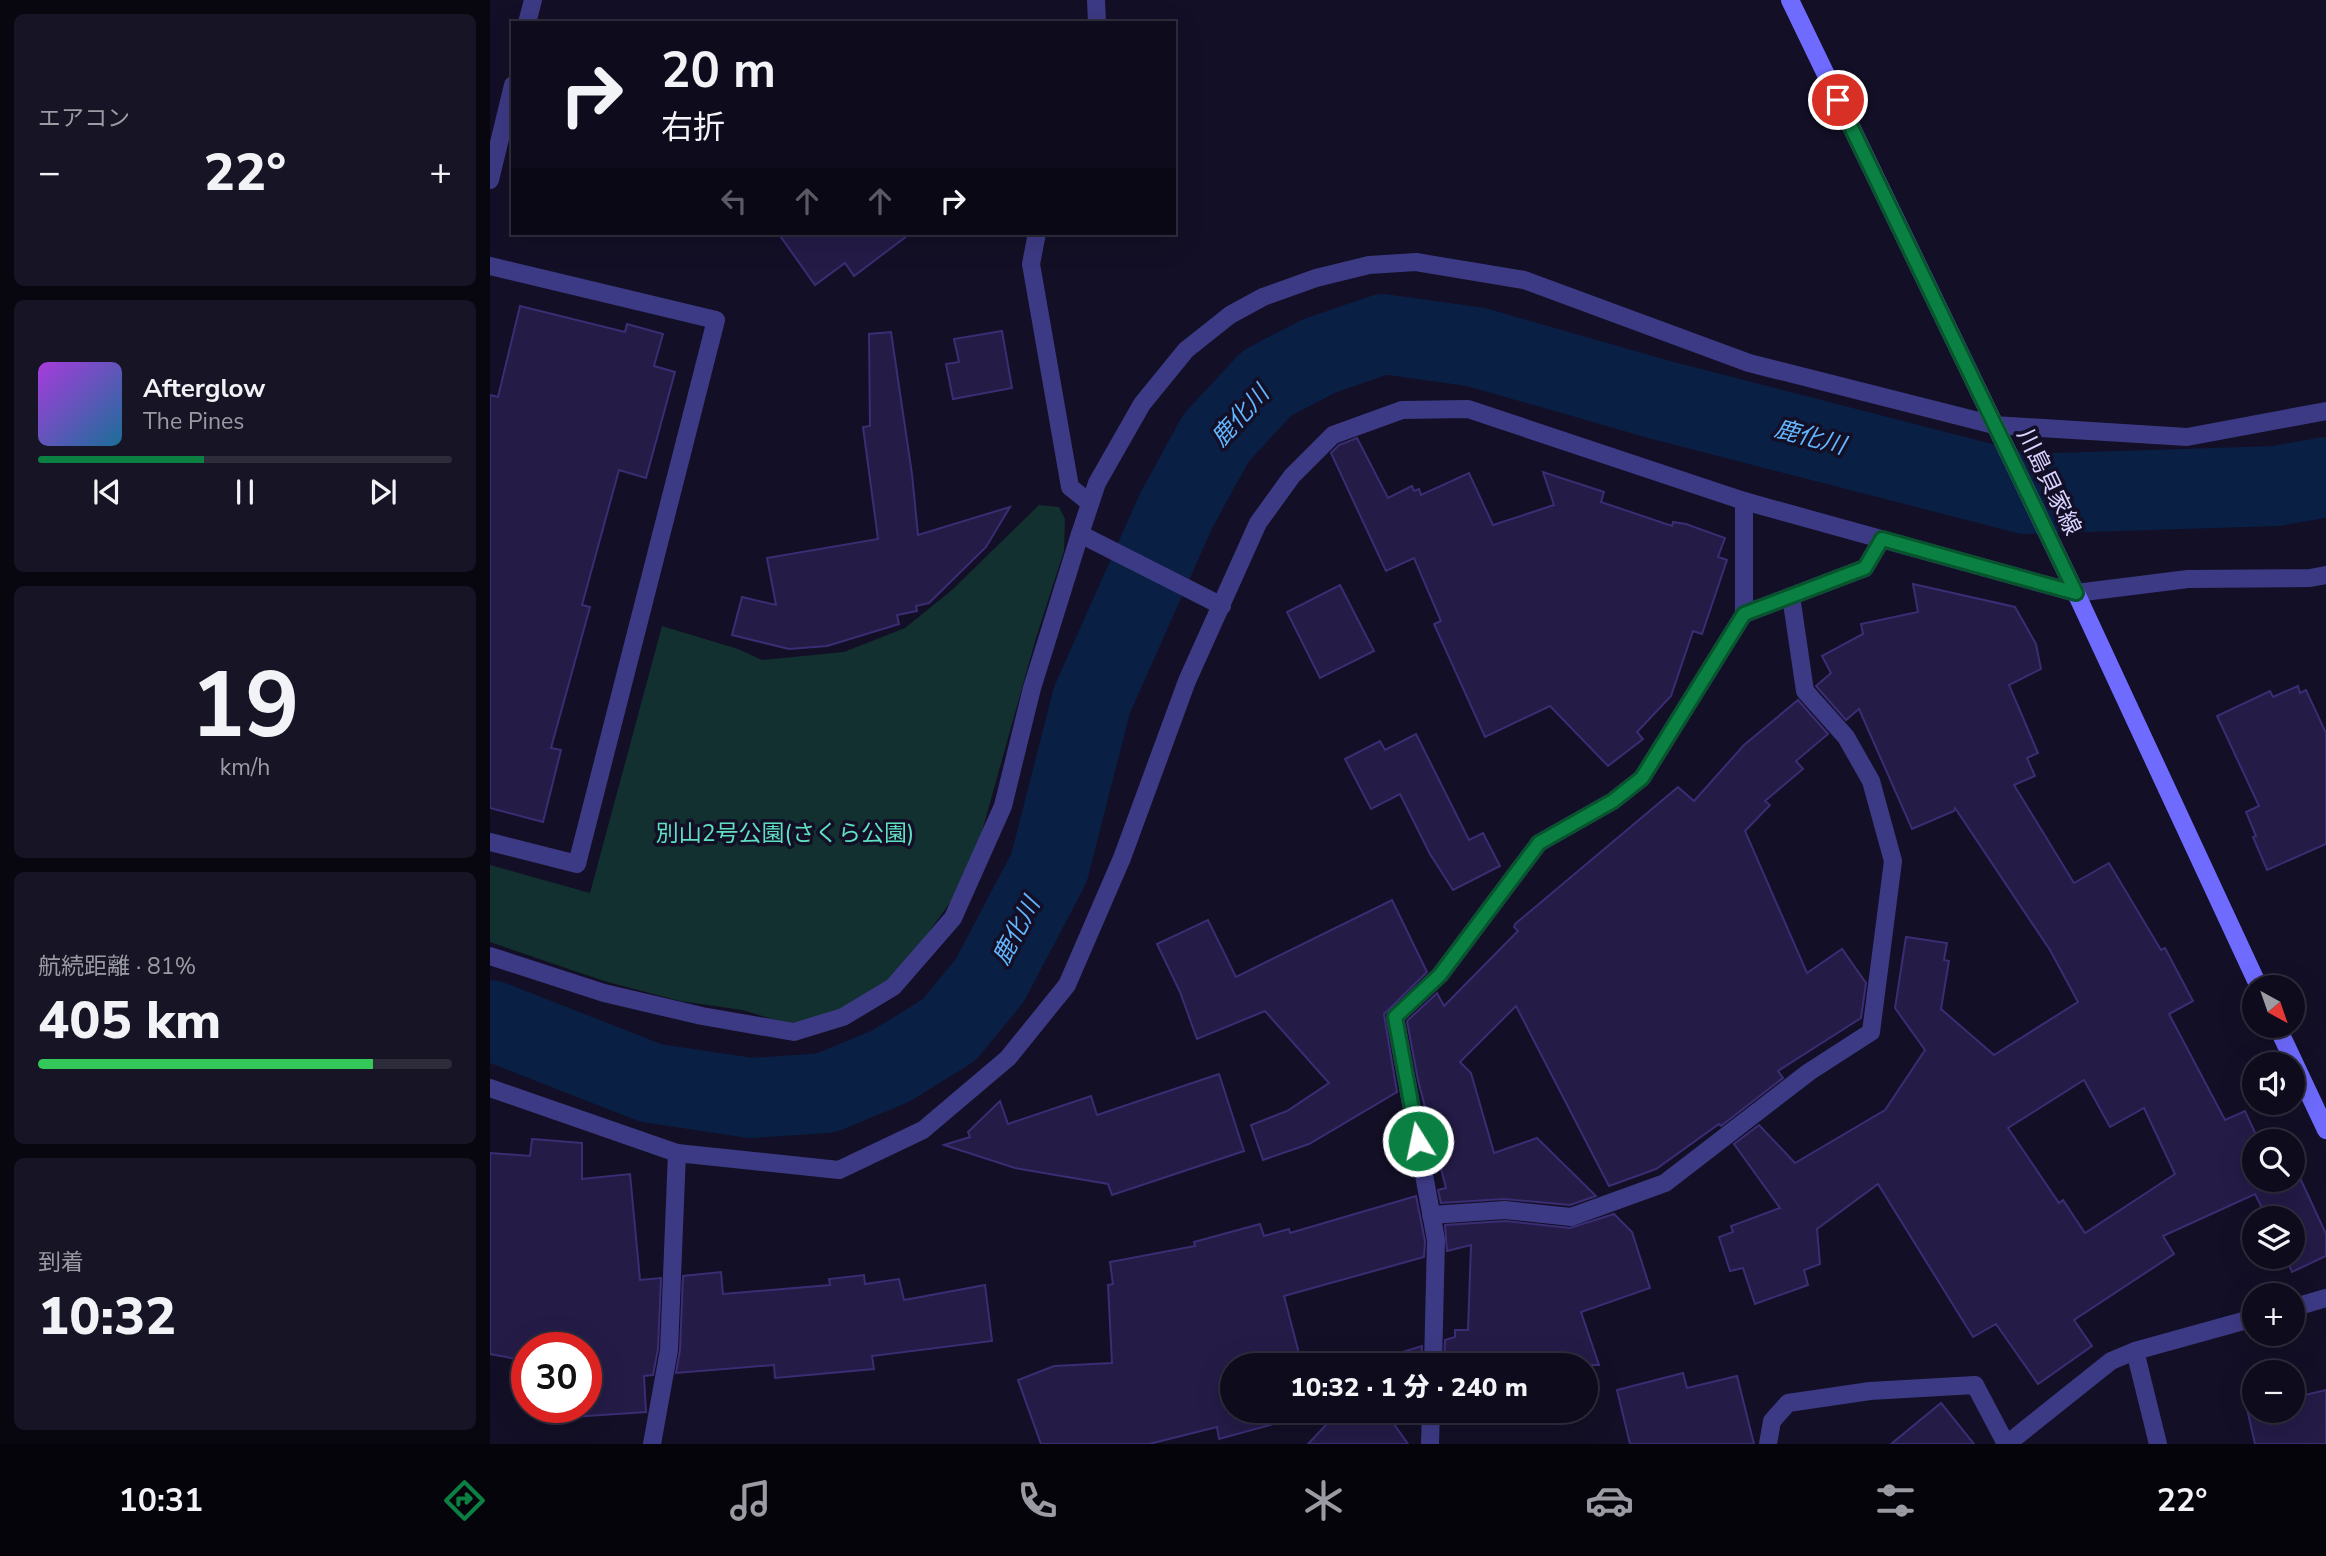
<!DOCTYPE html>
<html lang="ja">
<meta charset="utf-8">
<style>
:root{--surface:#0e0b1c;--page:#171425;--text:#f1f3f6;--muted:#9b9ba3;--line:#2e2b3b;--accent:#0b8043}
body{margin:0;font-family:"Nunito Sans","Noto Sans JP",sans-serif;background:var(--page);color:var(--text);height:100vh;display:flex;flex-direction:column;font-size:26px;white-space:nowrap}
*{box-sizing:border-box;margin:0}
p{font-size:23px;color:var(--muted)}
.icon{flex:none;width:38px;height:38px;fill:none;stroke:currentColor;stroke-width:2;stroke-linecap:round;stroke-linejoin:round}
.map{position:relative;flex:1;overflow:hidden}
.sheet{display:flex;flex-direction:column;gap:14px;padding:14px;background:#08060f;width:490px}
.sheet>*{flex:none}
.top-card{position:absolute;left:21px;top:21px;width:665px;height:214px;border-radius:0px;box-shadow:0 7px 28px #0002,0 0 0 2px var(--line);background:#0e0b1c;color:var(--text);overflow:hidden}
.needle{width:46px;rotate:140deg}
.controls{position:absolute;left:1752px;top:975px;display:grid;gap:14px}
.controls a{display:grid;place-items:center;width:63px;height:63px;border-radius:50%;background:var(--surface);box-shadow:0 7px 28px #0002,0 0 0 2px var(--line);font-size:35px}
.speed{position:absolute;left:21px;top:1332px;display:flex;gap:14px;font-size:35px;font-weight:700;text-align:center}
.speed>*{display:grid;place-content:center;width:91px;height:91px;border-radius:50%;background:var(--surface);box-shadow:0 7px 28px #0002,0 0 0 2px var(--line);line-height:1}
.speed .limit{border:10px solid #d22;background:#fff;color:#111}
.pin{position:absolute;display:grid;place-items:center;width:60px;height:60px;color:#fff;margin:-30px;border:4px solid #fff;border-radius:50%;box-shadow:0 2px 7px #0007}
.me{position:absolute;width:77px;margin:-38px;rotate:350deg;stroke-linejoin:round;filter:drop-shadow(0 0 5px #0008)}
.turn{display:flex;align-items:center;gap:24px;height:147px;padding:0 35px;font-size:32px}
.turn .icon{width:91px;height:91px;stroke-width:2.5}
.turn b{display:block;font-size:49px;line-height:60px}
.lanes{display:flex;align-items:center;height:66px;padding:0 35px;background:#0003;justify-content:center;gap:35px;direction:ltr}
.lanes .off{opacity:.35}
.big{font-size:52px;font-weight:800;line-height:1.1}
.sheet .tile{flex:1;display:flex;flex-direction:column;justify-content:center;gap:10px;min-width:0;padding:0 24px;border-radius:10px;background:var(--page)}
.sheet .dial{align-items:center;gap:0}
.dial b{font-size:91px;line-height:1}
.song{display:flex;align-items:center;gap:21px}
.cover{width:84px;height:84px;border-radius:10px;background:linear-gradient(135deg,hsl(280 70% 55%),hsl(200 70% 35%))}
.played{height:7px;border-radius:4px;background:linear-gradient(90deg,var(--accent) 40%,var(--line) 40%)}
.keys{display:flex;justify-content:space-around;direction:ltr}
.heat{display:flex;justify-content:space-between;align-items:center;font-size:38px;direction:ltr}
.charge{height:10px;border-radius:5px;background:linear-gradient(90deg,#34c759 81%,var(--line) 0)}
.trip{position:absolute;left:730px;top:1353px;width:378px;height:70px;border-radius:35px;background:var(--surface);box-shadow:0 7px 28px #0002,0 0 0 2px var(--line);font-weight:800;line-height:70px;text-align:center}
.menu{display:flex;height:112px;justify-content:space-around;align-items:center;background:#06040b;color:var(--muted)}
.menu .icon{width:49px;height:49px}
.menu .selected{color:var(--accent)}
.menu b{font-size:32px;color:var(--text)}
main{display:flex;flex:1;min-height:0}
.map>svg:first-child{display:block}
.green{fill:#12302f}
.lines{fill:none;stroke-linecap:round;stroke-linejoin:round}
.river{stroke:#0a1f44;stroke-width:80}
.building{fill:#241b47;stroke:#3b2d73;stroke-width:2;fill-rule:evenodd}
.service{stroke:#3d3a85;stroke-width:18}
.minor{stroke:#3d3a85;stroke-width:18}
.secondary{stroke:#6f6bff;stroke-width:18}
.route-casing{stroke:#07532c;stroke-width:18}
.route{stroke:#0b8043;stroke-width:12}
.labels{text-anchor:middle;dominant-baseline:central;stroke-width:7;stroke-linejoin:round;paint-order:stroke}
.street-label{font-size:23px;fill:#d9d4ff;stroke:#130f26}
.park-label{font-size:23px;fill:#5fe0c0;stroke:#130f26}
.water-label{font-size:24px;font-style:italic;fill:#62b6ff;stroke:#130f26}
</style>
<main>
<section class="sheet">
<div class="tile"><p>エアコン</p>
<div class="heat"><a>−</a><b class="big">22°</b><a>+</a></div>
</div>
<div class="tile">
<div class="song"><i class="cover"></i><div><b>Afterglow</b><p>The Pines</p></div></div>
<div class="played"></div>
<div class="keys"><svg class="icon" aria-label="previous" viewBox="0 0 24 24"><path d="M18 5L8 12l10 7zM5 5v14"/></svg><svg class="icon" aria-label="pause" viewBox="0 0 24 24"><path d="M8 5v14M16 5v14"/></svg><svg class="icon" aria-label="next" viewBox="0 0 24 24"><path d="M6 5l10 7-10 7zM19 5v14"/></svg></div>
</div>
<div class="tile dial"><b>19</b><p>km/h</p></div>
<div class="tile"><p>航続距離 · 81%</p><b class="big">405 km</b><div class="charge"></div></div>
<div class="tile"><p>到着</p><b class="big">10:32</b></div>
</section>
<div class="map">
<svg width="1836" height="1444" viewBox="0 0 1836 1444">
<rect width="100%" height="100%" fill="#130f26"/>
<path class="green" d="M549,505L569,507L575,519L574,551L546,638L491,835L470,889L430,944L398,982L345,1012L303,1025L252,1010L190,1001L114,981L0,942V865L100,893L172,626L248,649L272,660L354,652L415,628L462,590Z"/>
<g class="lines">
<path class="river" d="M0,1020L161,1083L261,1098L336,1093L401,1066L459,1030L500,980L559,868L602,700L686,511L726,438L777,383L829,356L893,334L986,347L1171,400L1536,494L1786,486L1836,477"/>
</g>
<g class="building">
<path d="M288,233H421L364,276L355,263L325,285Z"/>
<path d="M30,306L135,332L137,324L173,334L164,366L185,372L156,478L129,470L92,605L100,607L61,748L71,750L53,822L0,808V395L8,397Z"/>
<path d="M512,331L522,388L463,399L456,364L469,362L464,339Z"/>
<path d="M401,332L422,474L428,535L520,507L496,547L439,603L426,606L427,611L407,615L409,624L337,646L299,649L242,635L252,597L286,605L277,558L388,539L373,427L380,426L379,334Z"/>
<path d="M867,438L898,498L922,486L924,491L929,489L931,495L979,473L1003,525L1064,505L1053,472L1114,492L1111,502L1182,526L1183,522L1196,524L1235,538L1228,557L1237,560L1212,634L1203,631L1181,696L1147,732L1153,739L1118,766L1060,706L995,737L944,624L951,621L924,558L896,571L841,453L849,445Z"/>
<path d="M1423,584L1525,607L1546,644L1551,669L1519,685L1548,753L1537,758L1545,776L1524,785L1584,883L1619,863L1671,950L1675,948L1703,1001L1679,1014L1735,1120L1755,1111L1769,1141H1764V1180H1811L1836,1234V1256L1802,1272L1795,1256H1802V1218H1777L1765,1194L1673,1236L1684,1254L1584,1320L1602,1346L1548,1384L1506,1324L1483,1337L1388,1184L1327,1229L1330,1264L1314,1270L1318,1285L1265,1304L1253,1268L1240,1271L1229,1237L1243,1232L1241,1226L1290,1208L1244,1144L1269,1125L1305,1163L1395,1110L1435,1050L1405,1008L1416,937L1457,943L1454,960L1459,961L1451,1009L1504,1055L1588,1002L1560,950L1465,808L1464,811L1422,829L1369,709L1356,720L1326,686L1341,673L1332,656L1373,634L1371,624L1428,612ZM1594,1080L1620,1127L1654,1108L1685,1174L1595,1233L1573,1200L1569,1203L1518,1128Z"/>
<path d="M850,585L884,651L830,678L797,612Z"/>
<path d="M1808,686L1810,693L1816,690L1836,733V844L1777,870L1763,837L1766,836L1756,812L1769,806L1727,716L1780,691L1783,697Z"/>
<path d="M1308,700L1338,734L1306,761L1313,769L1275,801L1280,805L1255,831L1317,973L1352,949L1376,983L1371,1018L1288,1071L1293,1078L1231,1126L1229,1124L1166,1169L1119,1186L1026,1006L970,1062L981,1073L1004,1153L1047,1138L1106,1196L1080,1205L1014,1199L951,1203L948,1190L956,1188L928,1080L917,1021L947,993L954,1006L1028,931L1024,927L1025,924L1188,787L1204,801L1254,745Z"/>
<path d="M926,734L979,840L993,833L1010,866L963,890L940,854L910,794L881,809L855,759L890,741L895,750Z"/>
<path d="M902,900L937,972L894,1014L907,1092L819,1144L773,1160L761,1125L797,1111L839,1083L775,1011L707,1039L690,992L667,944L718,920L746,977Z"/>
<path d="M729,1074L754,1151L622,1195L618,1184L525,1168L454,1145L480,1137L478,1132L510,1101L518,1124L601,1096L607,1115Z"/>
<path d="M42,1139L92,1143V1179L140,1174L150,1280L171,1278L168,1349L163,1375L154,1376L156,1412L82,1417L81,1407H96V1348H37V1361L0,1354V1153L40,1156Z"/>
<path d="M926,1196L935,1241L934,1257L794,1296L812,1365H742V1410H835L729,1439L727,1427L659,1444H551L528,1380L564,1366L622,1363L618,1285L623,1284L620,1262L705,1246L704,1242L770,1224L774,1236L799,1229L800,1233Z"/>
<path d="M1124,1214L1142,1232L1160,1288L1091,1312L1109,1365H954L955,1340L965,1337V1330H978L981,1245L957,1251L955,1225L1015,1221L1080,1228Z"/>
<path d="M231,1272L233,1294L340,1285L339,1279L374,1275L375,1284L409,1279L414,1300L495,1285L502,1341L382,1356L384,1369L285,1378L284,1365L186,1373L190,1350L193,1276Z"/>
<path d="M932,1346V1365H869Z"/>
<path d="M1193,1373L1197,1388L1247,1376L1264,1444H1140L1127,1390Z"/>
<path d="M1836,1390V1444H1765L1757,1409L1764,1407V1410H1802V1398Z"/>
<path d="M1451,1403L1484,1444H1401Z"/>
<path d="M850,1410H894L918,1444H818Z"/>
</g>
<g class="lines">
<path class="service" d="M1278,1444L1282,1421L1298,1403L1380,1391L1485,1385L1516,1444"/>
<g class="minor">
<path d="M606,0L607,23"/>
<path d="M37,23L43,0"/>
<path d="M0,180L23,85"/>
<path d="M547,233L541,264L580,487L600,503"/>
<path d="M0,266L226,320L87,864L0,842"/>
<path d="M732,606L590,534L607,483L652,404L696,350L740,315L773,297L826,278L879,265L926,262L1034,280L1259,363L1504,425L1697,437L1836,411"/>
<path d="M1254,614L1375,568L1392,539"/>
<path d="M0,956L114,993L212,1016L304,1032L353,1017L403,987L463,918L513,806L542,688L590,534"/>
<path d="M0,1088L187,1153L349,1170L433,1130L518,1058L577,985L632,858L697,681L768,523L802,476L843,435L912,410L978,409L1254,501L1586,593L1698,579L1820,578L1836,575"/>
<path d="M941,1215L1015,1210L1081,1217L1175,1183L1319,1072L1381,1032L1403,861L1381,781L1356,737L1315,691L1301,596"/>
<path d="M1802,1308L1836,1298"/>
<path d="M1645,1351L1668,1444"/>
<path d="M943,1365L946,1240L905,1017L950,975L1049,843L1123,801L1152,778L1254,614V501"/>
<path d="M162,1444L179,1350L187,1153"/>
<path d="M940,1444L941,1410"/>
<path d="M1517,1444L1621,1361L1645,1351L1764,1318"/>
</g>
<g class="secondary">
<path d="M1300,0L1586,593L1769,987"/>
<path d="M1787,1026L1836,1130"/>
</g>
</g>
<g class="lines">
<g class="route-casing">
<path id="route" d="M928,1141L905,1017L950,975L1049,843L1123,801L1152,778L1254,614L1375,568L1392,539L1586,593L1348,100"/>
</g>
<use href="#route" class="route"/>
</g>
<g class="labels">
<g class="street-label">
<text transform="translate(1559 482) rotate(64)">川島貝家線</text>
</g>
<g class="park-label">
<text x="295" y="833">別山2号公園(さくら公園)</text>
</g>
<g class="water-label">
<text transform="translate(750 416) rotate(-48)">鹿化川</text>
<text transform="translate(1320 437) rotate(15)">鹿化川</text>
<text transform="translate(526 931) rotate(-62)">鹿化川</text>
</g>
</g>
</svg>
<div class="controls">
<a><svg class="needle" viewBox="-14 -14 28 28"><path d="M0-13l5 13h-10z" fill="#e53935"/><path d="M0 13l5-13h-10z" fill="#9b9ba3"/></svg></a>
<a><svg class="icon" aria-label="sound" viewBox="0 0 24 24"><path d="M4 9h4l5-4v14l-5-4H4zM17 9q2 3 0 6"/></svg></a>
<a><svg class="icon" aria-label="search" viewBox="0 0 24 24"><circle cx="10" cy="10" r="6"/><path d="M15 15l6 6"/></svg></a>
<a><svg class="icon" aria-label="layers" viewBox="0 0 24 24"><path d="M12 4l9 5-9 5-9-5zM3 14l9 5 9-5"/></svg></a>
<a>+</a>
<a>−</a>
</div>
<div class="speed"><div class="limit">30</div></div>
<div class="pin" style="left:1348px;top:100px;background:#d93025"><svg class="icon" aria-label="arrive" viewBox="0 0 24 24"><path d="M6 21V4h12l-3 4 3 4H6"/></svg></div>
<svg class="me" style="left:928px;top:1141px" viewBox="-20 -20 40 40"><circle r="17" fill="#0b8043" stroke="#fff" stroke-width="3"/><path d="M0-11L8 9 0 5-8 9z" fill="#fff"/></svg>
<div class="trip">10:32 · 1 分 · 240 m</div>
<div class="top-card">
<div class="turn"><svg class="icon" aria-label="right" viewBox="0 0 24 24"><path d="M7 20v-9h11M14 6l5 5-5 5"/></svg><div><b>20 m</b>右折</div></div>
<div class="lanes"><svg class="icon off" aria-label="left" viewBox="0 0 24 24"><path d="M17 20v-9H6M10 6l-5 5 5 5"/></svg><svg class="icon off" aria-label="ahead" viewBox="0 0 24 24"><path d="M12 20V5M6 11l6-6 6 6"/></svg><svg class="icon off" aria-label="ahead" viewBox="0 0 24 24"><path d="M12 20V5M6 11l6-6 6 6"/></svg><svg class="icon" aria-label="right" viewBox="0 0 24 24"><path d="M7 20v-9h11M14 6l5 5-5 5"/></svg></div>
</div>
</div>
</main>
<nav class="menu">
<b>10:31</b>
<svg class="icon selected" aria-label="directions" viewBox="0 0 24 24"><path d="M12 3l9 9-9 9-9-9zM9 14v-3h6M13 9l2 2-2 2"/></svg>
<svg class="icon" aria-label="music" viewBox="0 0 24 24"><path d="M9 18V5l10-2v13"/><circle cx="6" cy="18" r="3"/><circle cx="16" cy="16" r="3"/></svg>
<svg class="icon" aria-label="phone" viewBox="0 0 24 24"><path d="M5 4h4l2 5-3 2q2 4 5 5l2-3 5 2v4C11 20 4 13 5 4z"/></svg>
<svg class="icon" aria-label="climate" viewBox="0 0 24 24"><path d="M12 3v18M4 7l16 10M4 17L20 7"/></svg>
<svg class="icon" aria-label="car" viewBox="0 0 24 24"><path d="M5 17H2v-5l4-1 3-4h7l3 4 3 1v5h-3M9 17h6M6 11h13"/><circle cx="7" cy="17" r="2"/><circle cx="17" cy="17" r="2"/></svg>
<svg class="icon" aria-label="filters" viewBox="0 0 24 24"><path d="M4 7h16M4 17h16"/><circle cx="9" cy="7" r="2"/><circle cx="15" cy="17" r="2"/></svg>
<b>22°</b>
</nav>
